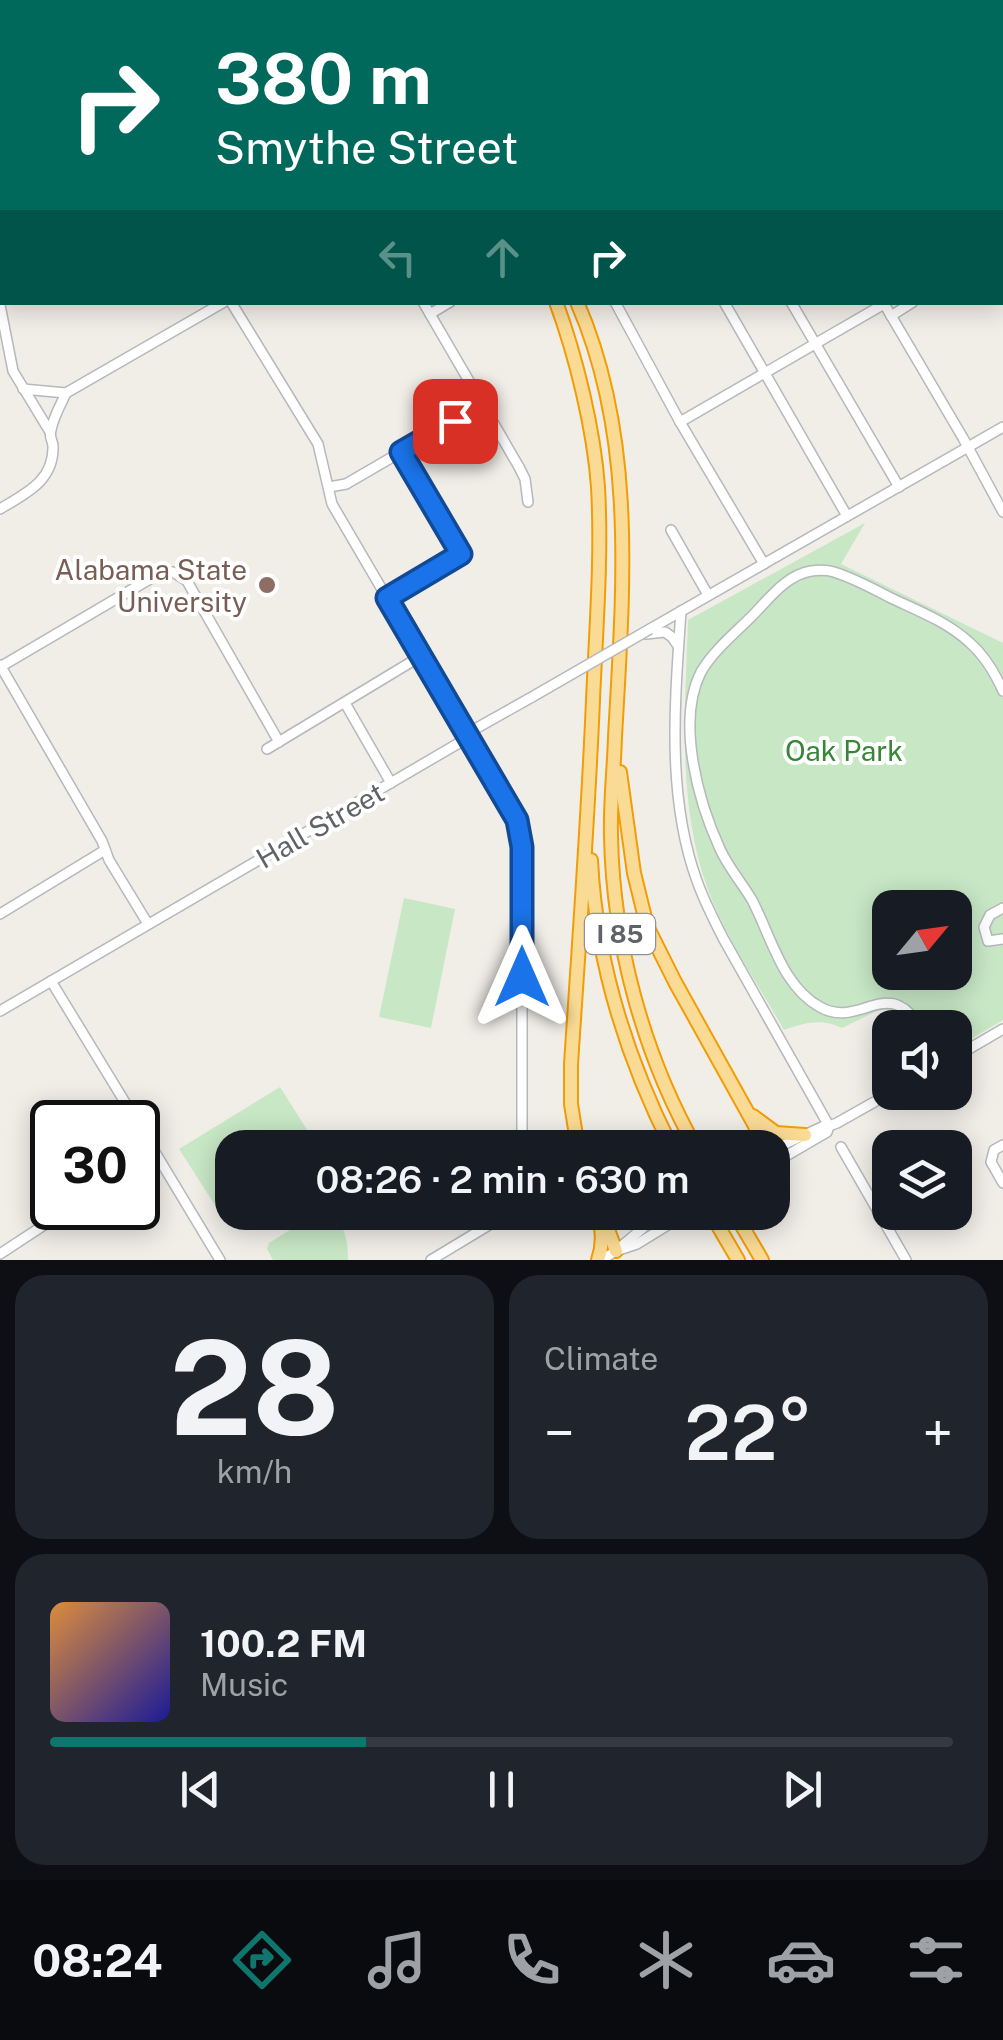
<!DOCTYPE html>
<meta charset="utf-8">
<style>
:root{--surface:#171b24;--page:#20242c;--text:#f1f3f6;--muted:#9ea1a6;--line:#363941;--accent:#0f766e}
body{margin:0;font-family:"Public Sans",sans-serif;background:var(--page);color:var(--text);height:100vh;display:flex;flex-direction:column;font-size:38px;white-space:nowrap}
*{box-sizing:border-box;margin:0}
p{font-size:32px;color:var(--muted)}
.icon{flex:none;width:55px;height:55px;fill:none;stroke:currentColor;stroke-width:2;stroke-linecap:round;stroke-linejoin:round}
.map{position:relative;height:1260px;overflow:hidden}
.details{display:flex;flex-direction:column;gap:15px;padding:15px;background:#0d0f14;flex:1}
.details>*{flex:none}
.top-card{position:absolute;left:0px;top:0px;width:1005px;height:305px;box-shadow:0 5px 25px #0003;background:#00695c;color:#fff;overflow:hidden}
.needle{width:65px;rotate:61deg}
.controls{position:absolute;left:872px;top:890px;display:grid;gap:20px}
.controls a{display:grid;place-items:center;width:100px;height:100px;border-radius:20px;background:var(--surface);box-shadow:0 5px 25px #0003;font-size:50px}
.speed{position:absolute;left:30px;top:1100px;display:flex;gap:20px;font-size:50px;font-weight:700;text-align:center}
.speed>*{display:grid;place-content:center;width:130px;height:130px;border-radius:50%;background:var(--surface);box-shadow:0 5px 25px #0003;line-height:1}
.speed .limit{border:5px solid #111;border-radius:15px;background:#fff;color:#111}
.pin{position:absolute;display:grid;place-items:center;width:85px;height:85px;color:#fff;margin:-42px;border-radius:20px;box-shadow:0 5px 15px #0006}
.me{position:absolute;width:110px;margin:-55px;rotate:0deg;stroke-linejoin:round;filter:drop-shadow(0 0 8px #0008)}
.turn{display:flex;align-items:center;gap:35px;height:210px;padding:0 50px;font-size:45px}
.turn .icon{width:130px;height:130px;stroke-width:2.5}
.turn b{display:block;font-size:70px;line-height:85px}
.lanes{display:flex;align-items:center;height:95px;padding:0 50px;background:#0003;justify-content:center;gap:50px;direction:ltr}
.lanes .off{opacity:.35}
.big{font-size:75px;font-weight:600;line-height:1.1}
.details .card{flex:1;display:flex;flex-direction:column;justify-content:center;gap:15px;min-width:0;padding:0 35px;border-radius:30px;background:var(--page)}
.details .dial{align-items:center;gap:0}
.dial b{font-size:130px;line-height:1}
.song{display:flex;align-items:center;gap:30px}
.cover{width:120px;height:120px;border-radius:15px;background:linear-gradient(135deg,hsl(30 70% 55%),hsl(240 70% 35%))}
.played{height:10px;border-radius:5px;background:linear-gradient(90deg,var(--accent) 35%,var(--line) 35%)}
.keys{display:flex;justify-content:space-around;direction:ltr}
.heat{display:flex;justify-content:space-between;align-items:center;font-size:55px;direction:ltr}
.details .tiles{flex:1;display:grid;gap:15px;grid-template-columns:1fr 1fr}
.card:last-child{grid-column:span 2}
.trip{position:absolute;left:215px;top:1130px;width:575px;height:100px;border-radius:30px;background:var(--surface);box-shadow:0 5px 25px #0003;font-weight:600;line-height:100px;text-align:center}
.menu{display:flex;height:160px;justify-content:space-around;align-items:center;background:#090b0e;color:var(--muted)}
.menu .icon{width:70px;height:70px}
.menu .on{color:var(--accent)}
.menu b{font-size:45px;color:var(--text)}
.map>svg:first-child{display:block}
.green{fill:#c7e7c5;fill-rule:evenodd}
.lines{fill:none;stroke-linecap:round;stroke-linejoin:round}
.minor-casing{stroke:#b5b8bc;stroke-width:12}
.major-casing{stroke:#eec063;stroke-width:14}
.highway-casing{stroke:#f29c06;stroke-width:16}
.minor{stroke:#fff;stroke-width:9}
.major{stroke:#fdecb0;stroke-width:10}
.highway{stroke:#fadb95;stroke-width:12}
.minor-bridge-casing{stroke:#b5b8bc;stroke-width:12;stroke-linecap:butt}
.minor-bridge{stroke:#fff;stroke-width:9}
.route-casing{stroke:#114b97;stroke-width:25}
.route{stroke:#1a73e8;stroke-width:18}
.education-dot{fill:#8d6e63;stroke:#fff;stroke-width:4}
.labels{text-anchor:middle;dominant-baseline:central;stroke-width:8;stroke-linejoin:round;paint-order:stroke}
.shield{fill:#fff;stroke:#8f9295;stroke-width:2.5}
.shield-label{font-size:25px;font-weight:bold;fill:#5f6367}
.education-label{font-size:28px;fill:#785e54;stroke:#fff;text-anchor:end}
.park-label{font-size:28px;fill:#388538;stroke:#fff}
.street-label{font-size:28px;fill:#5f6367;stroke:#fff}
</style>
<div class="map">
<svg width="1003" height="1260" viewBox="0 0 1003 1260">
<rect width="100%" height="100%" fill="#f1eee8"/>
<g class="green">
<path d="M0,0H39L40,2H2V258L0,244Z"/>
<path d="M865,523L841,564L1003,643V1020L955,1048V1028L896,1027L885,1007L842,1028C820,1018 805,1023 784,1030C759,986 724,935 707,887C677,801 685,710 688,620ZM890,908H955V972H890Z"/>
<path d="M404,898L455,909L431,1028L379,1017Z"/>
<path d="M280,1087L318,1147L232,1148V1206L220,1213L179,1149Z"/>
<path d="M317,1213H333C345,1227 348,1242 348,1260H273L267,1249L269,1243Z"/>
</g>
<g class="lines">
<g class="minor-casing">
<g id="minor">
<path d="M49,0L51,2"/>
<path d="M142,0L143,2"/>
<path d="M235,0L239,2"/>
<path d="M462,0L463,2"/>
<path d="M643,0L645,2"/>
<path d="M497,2L501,0"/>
<path d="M742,2L747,0"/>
<path d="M900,2L904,0"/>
<path d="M1002,124H1003"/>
<path d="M1002,250H1003"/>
<path d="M231,302L318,444L332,504L517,820L522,847V1148"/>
<path d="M423,302L519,467L525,479L528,502"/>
<path d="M615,302L680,422L764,564"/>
<path d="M724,302L847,516"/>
<path d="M791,302L899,487"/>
<path d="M883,302L963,438L1003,512"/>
<path d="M0,305L13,371L50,432"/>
<path d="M430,314L450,302"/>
<path d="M891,316L913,302"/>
<path d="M23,389L66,393L224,302"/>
<path d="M680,422L884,304"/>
<path d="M329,487L346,484L482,405"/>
<path d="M0,509C26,493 54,481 53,446C52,438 49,438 51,430C53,418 61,404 66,393"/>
<path d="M671,530L708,595"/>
<path d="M387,598L461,554L401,452"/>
<path d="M681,611C675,700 666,796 697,881C704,901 714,920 723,938L829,1126"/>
<path d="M650,629L1003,427"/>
<path d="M646,634L665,632L672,637L678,646"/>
<path d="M0,665L102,841L109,860L148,924"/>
<path d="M0,667L160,573L173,572L187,581L279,742"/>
<path d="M345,703L391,783"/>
<path d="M267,749L421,656"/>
<path d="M1003,908L990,915L984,927L988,941L1003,939"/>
<path d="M0,914L105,850"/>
<path d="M51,981L137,1122"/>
<path d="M0,1011L459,743L475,729L532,697"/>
<path d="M920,1028C889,973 860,1030 820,1007C782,986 771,936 752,900C742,883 728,867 720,849C698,801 676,721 701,672C713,651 735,633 752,616C769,599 786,575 811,571C819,570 827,570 834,572C853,578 872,588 889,597C916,610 946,621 969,642C984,655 995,673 1003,691"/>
<path d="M955,1057L1003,1029"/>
<path d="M138,1124L220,1260"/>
<path d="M1003,1145L994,1150L991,1162L1003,1183"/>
<path d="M841,1147L906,1260"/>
<path d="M772,1150L824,1126H829L837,1123L892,1092"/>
<path d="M138,1164L155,1153"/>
<path d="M772,1164L827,1132L829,1126"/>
<path d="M618,1249L662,1212"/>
<path d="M0,1254L70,1208"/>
<path d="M431,1260L499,1219L505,1212"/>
<path d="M601,1260L616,1251L637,1244L689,1212"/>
</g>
</g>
<g class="major-casing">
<g id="major">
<path d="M974,0L976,2"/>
<path d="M1002,50L1003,51"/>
</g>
</g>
<g class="highway-casing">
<g id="highway">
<path d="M364,0L366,2"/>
<path d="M393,0L394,2"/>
<path d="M413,0L414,2"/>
<path d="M428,0V2"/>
<path d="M556,302C576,356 594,430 598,487C602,558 596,629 593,700C588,821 579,943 571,1064V1104L578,1148"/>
<path d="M577,302C637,439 623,592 615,737C614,770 610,803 611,836C613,943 643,1054 696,1148"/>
<path d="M620,772L634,873L647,926L675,982L754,1124L764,1148"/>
<path d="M591,860C596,962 626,1057 672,1148"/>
<path d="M753,1116L776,1133L805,1135"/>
<path d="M710,1212L738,1260"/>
<path d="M734,1212L762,1260"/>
<path d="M606,1224L616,1251"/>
<path d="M598,1260C604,1243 602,1230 598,1212"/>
</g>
</g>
<use href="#minor" class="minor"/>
<use href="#major" class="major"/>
<use href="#highway" class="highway"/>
<g class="minor-bridge-casing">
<path id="minor-bridge" d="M532,697L650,629"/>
</g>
<use href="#minor-bridge" class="minor-bridge"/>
</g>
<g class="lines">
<g class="route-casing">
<path id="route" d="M455,421L401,452L461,554L387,598L517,820L522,847V977"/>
</g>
<use href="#route" class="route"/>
</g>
<circle class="education-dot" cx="267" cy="585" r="10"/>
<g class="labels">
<rect class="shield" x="585" y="914" width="70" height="40" rx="8"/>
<g class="shield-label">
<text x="620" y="934">I 85</text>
</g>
<g class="education-label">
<text x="247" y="569">Alabama State<tspan x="247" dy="32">University</tspan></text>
</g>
<g class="park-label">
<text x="844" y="750">Oak Park</text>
</g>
<g class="street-label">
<text transform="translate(320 825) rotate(-30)">Hall Street</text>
</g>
</g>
</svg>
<div class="controls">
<a><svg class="needle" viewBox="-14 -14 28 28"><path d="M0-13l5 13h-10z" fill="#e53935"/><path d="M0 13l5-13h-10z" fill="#9ea1a6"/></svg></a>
<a><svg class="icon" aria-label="sound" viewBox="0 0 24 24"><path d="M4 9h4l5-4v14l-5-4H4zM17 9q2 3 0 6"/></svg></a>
<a><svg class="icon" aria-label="layers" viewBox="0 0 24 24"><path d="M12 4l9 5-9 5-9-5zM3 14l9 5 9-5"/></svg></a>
</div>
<div class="speed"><div class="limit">30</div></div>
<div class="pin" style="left:455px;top:421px;background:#d93025"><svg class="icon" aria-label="arrive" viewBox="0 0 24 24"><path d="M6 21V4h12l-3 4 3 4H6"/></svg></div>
<svg class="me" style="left:522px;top:977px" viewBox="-20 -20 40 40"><path d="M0-17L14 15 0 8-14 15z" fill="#1a73e8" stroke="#fff" stroke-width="4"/></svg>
<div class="trip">08:26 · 2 min · 630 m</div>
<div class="top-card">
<div class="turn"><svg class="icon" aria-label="right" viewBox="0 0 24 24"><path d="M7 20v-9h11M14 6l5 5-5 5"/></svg><div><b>380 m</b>Smythe Street</div></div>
<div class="lanes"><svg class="icon off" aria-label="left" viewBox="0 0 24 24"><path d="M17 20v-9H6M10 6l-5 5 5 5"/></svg><svg class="icon off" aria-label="ahead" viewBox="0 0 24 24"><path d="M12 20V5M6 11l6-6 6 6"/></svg><svg class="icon" aria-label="right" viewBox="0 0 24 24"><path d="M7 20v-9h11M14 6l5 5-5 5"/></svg></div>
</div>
</div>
<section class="details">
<div class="tiles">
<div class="card dial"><b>28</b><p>km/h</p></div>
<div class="card"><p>Climate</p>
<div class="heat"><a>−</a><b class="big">22°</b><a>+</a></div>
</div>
<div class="card">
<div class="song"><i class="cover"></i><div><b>100.2 FM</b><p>Music</p></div></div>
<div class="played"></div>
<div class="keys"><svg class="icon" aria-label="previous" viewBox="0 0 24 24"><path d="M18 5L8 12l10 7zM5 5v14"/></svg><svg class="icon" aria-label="pause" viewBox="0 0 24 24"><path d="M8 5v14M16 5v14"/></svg><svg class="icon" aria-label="next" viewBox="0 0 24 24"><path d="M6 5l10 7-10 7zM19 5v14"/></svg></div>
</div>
</div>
</section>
<nav class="menu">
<b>08:24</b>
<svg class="icon on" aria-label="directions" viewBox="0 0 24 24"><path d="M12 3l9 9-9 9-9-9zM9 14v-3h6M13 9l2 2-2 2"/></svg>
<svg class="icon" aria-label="music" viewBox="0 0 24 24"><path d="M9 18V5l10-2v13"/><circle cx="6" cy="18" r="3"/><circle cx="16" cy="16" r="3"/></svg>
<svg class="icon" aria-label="phone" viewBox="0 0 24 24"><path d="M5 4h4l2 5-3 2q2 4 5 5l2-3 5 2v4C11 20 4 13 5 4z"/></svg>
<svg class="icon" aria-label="climate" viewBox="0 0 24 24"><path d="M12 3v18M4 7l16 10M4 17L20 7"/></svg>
<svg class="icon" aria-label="car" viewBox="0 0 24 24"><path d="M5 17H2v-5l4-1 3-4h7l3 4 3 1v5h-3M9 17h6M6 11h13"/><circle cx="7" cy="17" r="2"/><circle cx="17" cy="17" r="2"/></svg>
<svg class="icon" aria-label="filters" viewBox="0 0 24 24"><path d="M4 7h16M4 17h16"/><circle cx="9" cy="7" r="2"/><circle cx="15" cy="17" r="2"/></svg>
</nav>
